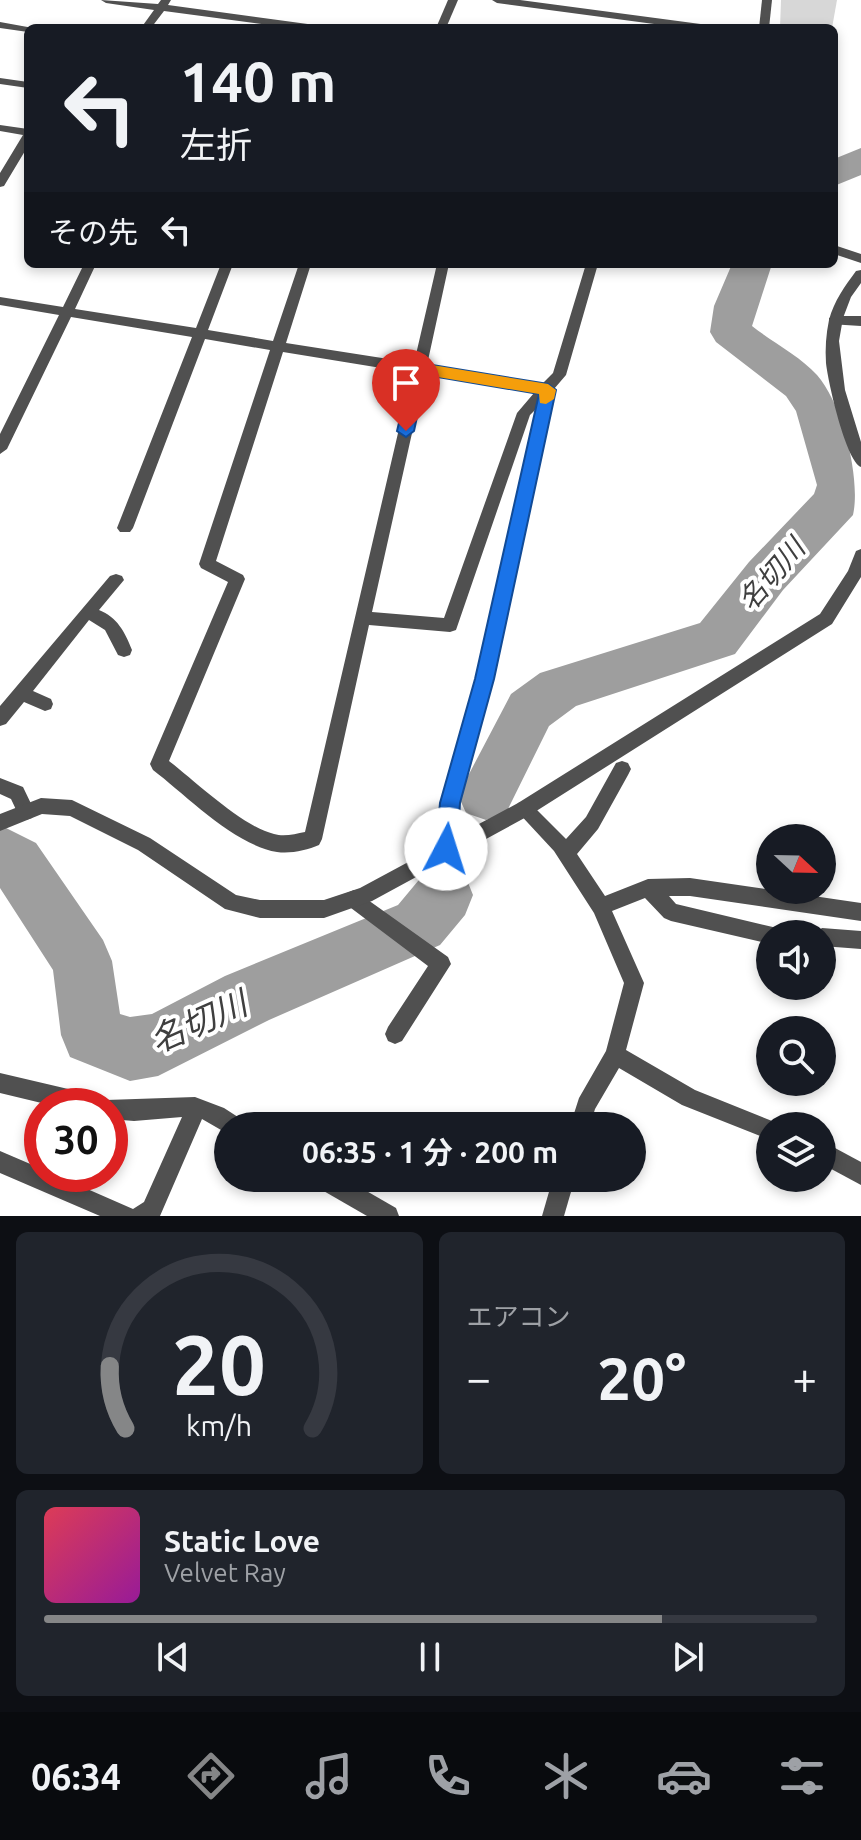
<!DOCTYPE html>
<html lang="ja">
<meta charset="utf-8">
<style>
:root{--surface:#171b24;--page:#20242c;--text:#f1f3f6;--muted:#9ea1a6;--line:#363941;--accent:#858687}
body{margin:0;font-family:Ubuntu,"Noto Sans JP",sans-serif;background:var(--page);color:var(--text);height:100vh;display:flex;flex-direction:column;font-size:30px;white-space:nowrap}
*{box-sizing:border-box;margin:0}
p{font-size:26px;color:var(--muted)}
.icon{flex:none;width:44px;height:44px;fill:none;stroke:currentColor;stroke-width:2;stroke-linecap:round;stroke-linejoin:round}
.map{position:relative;height:1216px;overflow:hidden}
.panel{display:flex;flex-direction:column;gap:16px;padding:16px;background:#0d0f14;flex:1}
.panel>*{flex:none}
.banner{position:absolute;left:24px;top:24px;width:814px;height:244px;border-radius:12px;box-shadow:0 4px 12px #0003;background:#171b24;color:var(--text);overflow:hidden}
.needle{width:52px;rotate:112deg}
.buttons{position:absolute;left:756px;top:824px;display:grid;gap:16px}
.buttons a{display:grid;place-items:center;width:80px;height:80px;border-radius:50%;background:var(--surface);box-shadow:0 4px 12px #0003;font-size:40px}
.speed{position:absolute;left:24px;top:1088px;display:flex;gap:16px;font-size:40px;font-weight:700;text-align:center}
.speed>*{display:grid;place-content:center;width:104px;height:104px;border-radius:50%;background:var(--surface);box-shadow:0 4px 12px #0003;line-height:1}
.speed .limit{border:12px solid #d22;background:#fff;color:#111}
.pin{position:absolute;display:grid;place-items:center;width:68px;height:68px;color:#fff;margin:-82px -34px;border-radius:50% 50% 50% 0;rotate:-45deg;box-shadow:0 0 8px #0007}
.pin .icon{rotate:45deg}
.me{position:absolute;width:88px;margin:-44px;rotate:5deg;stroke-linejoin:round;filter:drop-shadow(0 0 6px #0008)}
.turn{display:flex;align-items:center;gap:28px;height:168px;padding:0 24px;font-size:36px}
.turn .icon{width:104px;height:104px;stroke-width:2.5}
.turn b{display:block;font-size:56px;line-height:68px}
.then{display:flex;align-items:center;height:76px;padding:0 24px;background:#0003;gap:16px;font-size:30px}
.big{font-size:60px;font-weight:700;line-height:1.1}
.panel .widget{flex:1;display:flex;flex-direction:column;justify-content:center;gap:12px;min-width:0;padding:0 28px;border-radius:12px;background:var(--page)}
.panel .dial{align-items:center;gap:0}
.dial svg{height:208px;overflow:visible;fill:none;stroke:var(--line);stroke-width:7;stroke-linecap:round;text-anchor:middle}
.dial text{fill:var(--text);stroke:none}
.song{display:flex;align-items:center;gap:24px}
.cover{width:96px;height:96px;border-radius:12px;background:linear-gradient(135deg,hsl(350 70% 55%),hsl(300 70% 35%))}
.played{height:8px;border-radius:4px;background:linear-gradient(90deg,var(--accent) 80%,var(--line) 80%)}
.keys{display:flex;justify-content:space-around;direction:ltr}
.heat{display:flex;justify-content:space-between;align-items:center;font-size:44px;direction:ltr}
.panel .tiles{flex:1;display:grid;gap:16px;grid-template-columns:1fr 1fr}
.widget:last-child{grid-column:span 2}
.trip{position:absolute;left:214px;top:1112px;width:432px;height:80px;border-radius:40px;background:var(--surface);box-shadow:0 4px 12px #0003;font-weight:700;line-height:80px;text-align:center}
.tabs{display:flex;height:128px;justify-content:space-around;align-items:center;background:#090b0e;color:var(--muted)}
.tabs .icon{width:56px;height:56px}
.tabs .on{color:var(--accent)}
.tabs b{font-size:36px;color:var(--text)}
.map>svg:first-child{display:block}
.green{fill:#d7d7d7}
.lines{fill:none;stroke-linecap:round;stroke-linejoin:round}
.river{fill:#9e9e9e;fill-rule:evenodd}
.minor{fill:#505050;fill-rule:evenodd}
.tertiary{fill:#505050;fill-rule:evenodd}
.route{fill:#1a73e8;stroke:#114b97;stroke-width:2}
.slow{fill:#f59e0b}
.labels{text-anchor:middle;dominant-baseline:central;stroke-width:8;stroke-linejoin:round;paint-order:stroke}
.water-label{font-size:28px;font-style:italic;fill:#3f3f3f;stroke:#fff}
.near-water-label{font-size:34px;font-style:italic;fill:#3f3f3f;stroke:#fff}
</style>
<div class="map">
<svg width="861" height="1216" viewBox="0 0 861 1216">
<rect width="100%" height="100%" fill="#fff"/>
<path class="green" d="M781,0H837L832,28H780Z"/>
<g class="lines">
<g class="river">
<path d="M861,148V175L834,186V159Z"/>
<path d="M732,264H772L752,326C772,342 800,356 817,375C843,405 861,479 853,515L783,590L735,654L576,706L549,726L506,813L486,820L466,813L458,795L511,694L540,673L700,623L749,562L814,494L817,485L796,411L786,396L716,342L710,332L714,306Z"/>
<path d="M0,825L36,843L103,940L112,961L120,1014L130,1017L152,1014L225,976L398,905L423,875L444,867L465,875L473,895L465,915L440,945L269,1020L158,1076L130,1081L70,1057L61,1035L53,970L0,888Z"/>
</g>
<g class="minor">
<path d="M101,0L158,4L161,0H171L168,5L315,25L320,28H291L164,11L151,28H141L154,10L106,3Z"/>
<path d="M448,0H458L446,28H436Z"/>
<path d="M492,0H520L708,25L713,28H684L497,3Z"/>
<path d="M762,0H772L769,28H759Z"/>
<path d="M0,22L33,28H28V32L0,28Z"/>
<path d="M0,78L28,82V88L0,84Z"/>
<path d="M0,125L28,129V146L4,186L0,187V173L23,135L0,131Z"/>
<path d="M834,245L861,254V263L834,254Z"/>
<path d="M84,264H96L75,309L196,328L221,264H233L208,330L273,341L299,264H311L286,343L414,363L437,264H449L427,365L542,384L553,373L586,264H598L566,375L554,389L492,679L459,803L452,855L446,858L440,855L437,849L441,803L476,679L537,408L530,415L456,630L450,632L369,625L322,839L319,845C307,850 291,854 277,852C234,845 186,795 153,770L150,764L228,582L201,568L199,564L270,350L205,339L133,528L130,532H120L117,528L192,337L71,317L7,449L0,454V434L59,315L0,305V297L63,307ZM283,352L412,373L305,832C295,834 284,837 274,834C243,827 195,781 169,761L245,579L243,575L216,561ZM425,375L534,393L517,413L444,618L372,612Z"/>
<path d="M834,316H861V326L829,324V318Z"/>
<path d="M116,574L122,576L124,580L99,610C117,617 125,632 132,650L130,655L124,657L118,655L105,630L89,620L33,691L51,699L53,704L51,709L45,711L24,702L6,724L0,726V706L110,576Z"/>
<path d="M622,761L628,763L631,769L628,775L598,829L577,854L605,896L648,879L690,878L861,903V921L690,896H669L676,904L777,928L779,934H770V944L671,921L664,918L645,898L612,911L644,983L626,1050L695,1090L777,1123L779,1126H770V1140L682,1105L619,1068L595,1109L590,1126H570L579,1098L606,1051L624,983L594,913L554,851L515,809L518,803L524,801L530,803L566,839L586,817L616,763Z"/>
<path d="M0,778L23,787L35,812L32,818L26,820L20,818L11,799L0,794Z"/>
<path d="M354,890L448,957L451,964L402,1041L395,1044L388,1041L385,1034L388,1027L428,966L347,905L345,899L347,893Z"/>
<path d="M822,928L861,931V949L822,946V934H814Z"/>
<path d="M0,1073L98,1096L106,1100L195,1097L224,1108L241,1119L244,1126H228V1134L202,1119L160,1216H100L0,1173V1151L42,1169V1174H53L133,1209L144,1202L182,1117L134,1121L110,1119V1106H54L0,1093Z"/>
<path d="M822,1141L861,1162V1185L822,1164Z"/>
<path d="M312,1178H344L396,1208L399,1216H367L315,1186Z"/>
<path d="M553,1178H575L564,1216H542Z"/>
</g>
<g class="tertiary">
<path d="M861,270V283L851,297L843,318L839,341L845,390L861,442V467C846,461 828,382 826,363C825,349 826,334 829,320C834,301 845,286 856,271Z"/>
<path d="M861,549V577L832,624L530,815L372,901L324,918H260L225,909L138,850L70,816L42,814L0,831V814L41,798L72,800L150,838L236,895L260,900H324L360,888L518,803L820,614L848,571L856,551Z"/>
</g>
</g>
<path class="route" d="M420,363L548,384L556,390L494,679L460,803L457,849L454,855L446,858L439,855L436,849L440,803L475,679L539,394L426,375L414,431L406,437L397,431L412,369Z"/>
<path class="slow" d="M426,364L548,384L556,390L554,399L546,404L540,403L539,394L420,374L418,370Z"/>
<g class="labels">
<g class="water-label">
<text transform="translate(771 574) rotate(-49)">名切川</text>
</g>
<g class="near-water-label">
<text transform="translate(198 1021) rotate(-24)">名切川</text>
</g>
</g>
</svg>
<div class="buttons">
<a><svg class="needle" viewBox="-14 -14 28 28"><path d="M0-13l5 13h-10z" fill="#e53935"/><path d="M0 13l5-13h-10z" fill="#9ea1a6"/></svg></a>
<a><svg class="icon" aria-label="sound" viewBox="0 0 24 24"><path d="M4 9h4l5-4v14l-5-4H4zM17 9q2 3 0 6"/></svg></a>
<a><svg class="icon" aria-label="search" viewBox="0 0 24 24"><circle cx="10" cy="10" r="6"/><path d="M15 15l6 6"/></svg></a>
<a><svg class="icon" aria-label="layers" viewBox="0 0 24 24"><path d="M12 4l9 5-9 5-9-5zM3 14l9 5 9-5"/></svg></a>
</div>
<div class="speed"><div class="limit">30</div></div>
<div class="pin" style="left:406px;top:431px;background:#d93025"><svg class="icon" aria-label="arrive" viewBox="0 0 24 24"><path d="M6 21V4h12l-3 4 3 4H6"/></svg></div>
<svg class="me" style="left:446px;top:849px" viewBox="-20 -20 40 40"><circle r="19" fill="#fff"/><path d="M0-13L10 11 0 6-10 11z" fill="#1a73e8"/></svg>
<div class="trip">06:35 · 1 分 · 200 m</div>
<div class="banner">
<div class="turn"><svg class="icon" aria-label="left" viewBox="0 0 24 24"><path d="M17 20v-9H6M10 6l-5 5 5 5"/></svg><div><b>140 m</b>左折</div></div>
<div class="then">その先<svg class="icon" aria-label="left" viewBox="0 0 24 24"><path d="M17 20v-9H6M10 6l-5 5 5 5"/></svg></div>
</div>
</div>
<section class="panel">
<div class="tiles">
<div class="widget dial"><svg viewBox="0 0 100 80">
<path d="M14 69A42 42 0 1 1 86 69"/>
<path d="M14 69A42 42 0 0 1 8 45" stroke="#858687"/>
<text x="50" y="56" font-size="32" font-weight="700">20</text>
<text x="50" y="72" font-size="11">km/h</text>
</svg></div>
<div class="widget"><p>エアコン</p>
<div class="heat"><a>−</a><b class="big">20°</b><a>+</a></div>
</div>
<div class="widget">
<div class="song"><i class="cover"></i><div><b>Static Love</b><p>Velvet Ray</p></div></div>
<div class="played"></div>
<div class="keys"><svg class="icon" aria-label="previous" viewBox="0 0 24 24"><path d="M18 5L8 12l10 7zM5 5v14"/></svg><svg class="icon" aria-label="pause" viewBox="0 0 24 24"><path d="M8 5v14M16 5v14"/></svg><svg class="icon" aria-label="next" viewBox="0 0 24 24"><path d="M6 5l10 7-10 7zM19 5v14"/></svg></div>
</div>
</div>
</section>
<nav class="tabs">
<b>06:34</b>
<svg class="icon on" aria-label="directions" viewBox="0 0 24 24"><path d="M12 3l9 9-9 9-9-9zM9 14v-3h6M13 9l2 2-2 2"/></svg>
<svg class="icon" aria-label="music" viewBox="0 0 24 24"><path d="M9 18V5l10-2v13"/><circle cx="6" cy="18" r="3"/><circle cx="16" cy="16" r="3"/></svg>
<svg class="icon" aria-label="phone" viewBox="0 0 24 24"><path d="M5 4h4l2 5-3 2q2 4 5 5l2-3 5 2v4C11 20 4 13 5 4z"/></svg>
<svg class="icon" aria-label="climate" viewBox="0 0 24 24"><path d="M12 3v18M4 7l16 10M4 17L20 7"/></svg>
<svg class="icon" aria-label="car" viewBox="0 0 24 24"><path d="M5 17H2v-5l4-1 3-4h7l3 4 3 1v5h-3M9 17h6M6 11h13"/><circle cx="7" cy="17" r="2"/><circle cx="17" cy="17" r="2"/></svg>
<svg class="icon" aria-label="filters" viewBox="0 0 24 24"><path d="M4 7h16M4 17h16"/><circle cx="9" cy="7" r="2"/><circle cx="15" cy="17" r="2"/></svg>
</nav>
